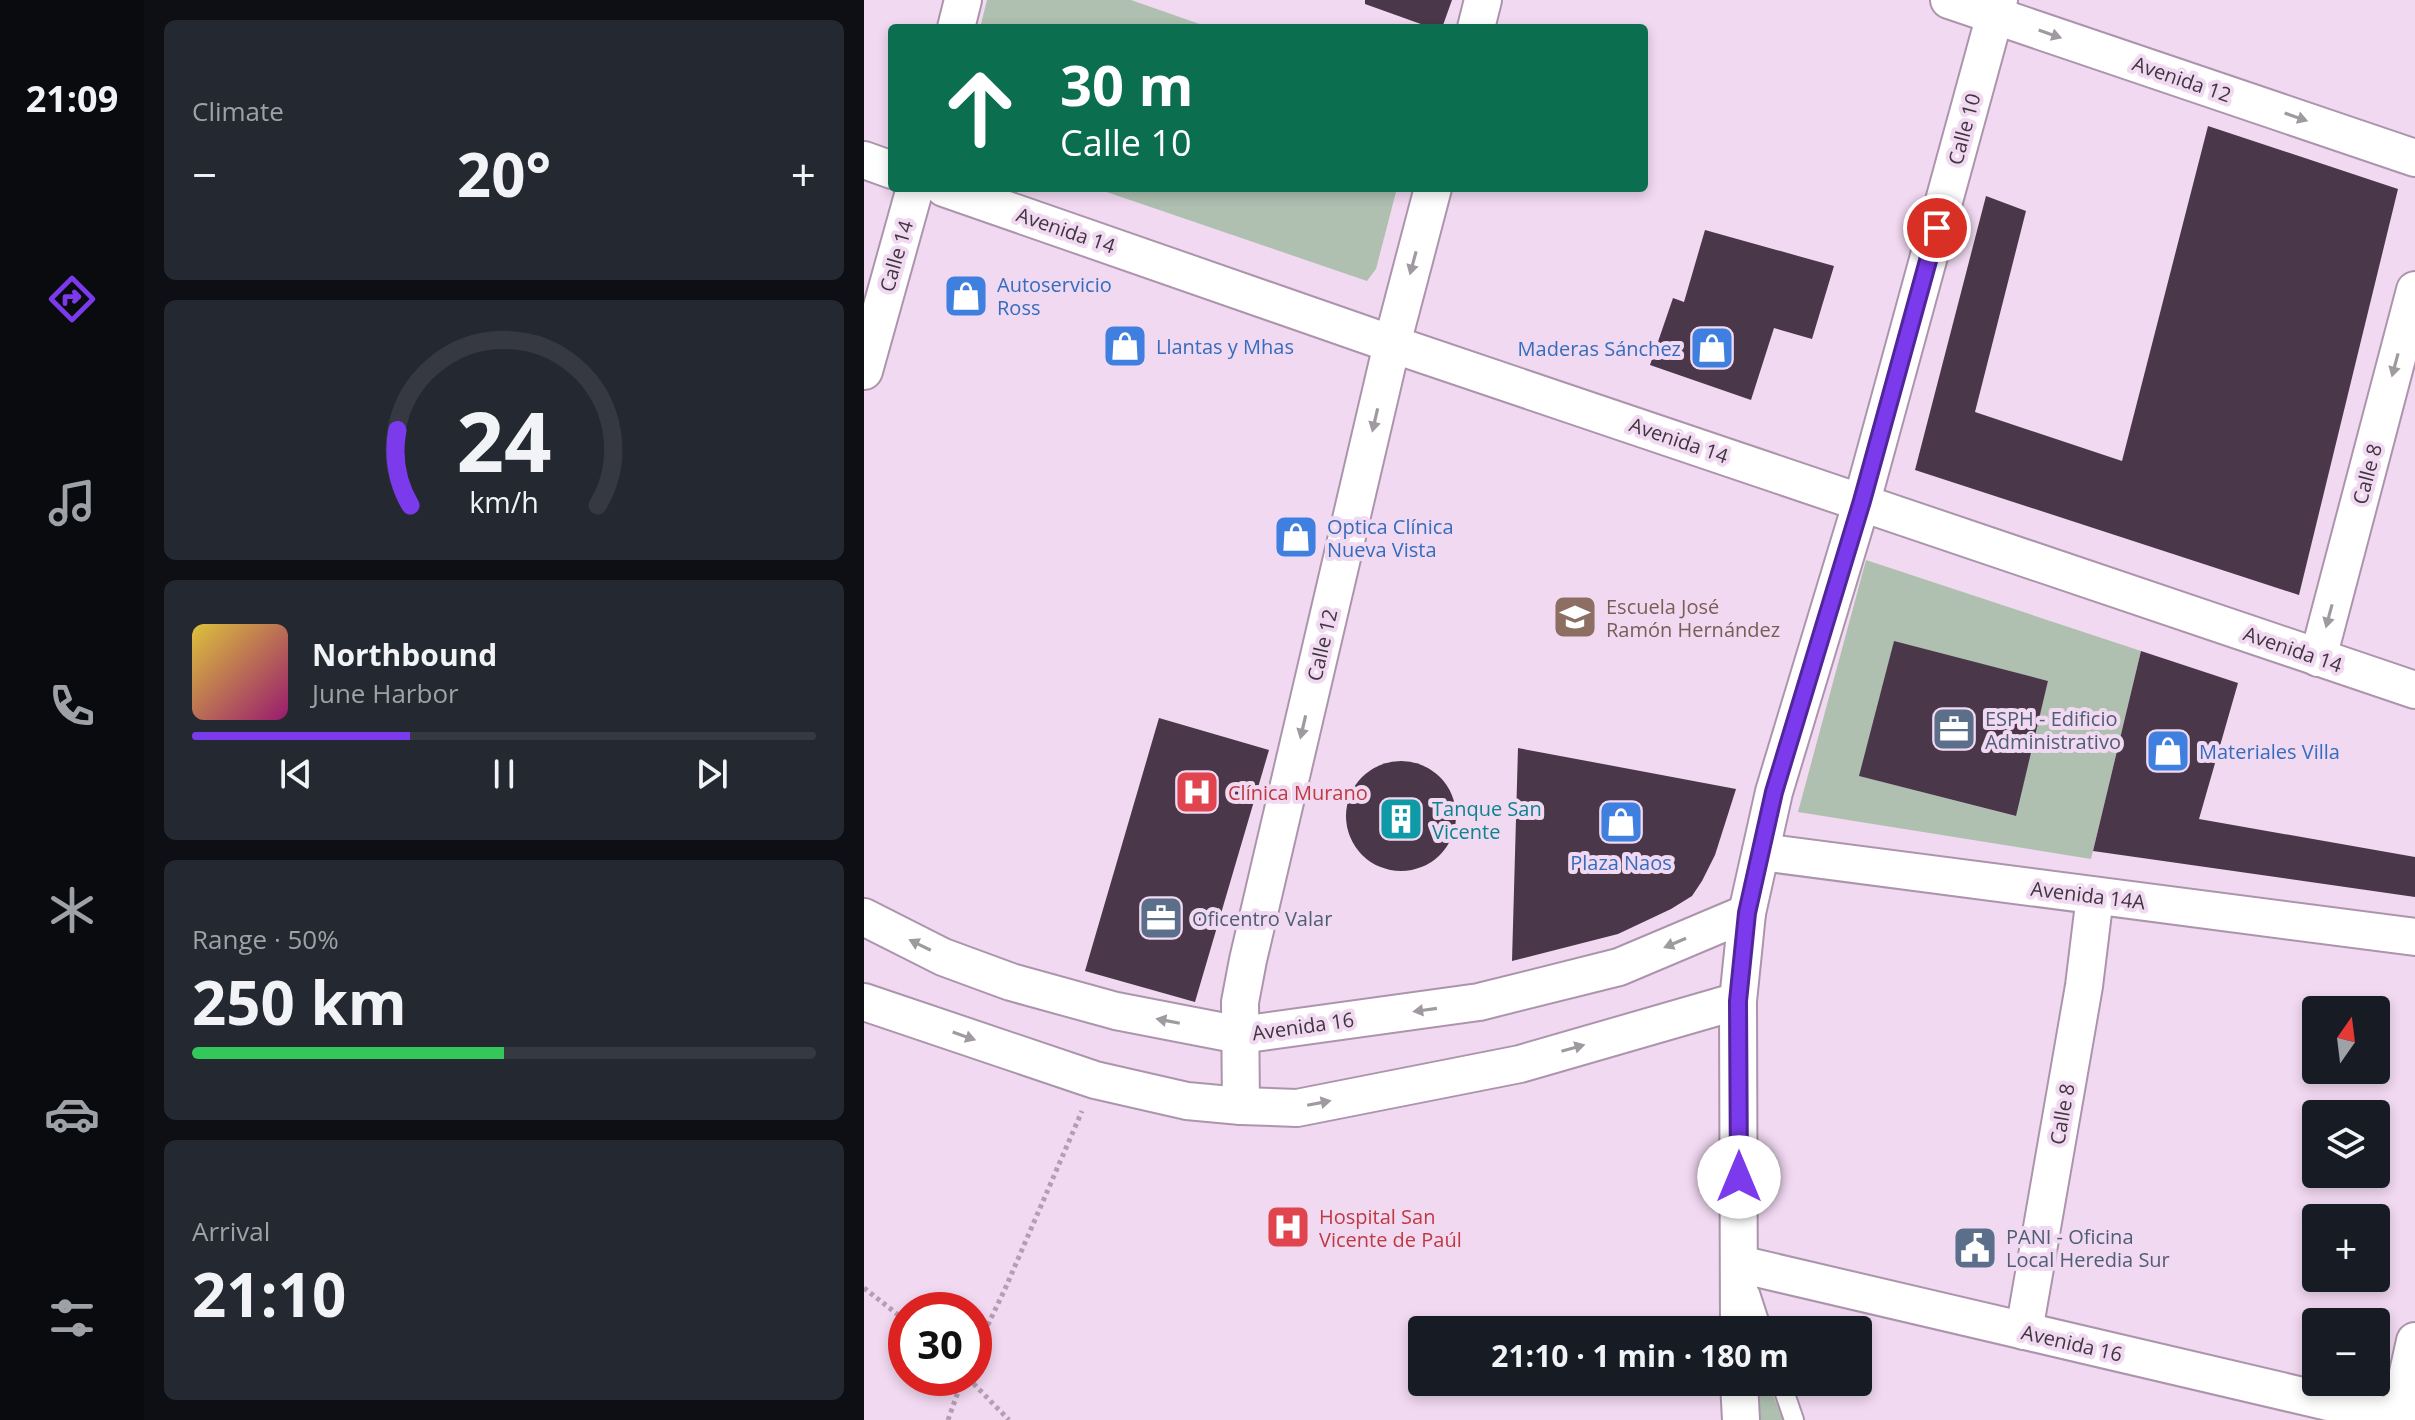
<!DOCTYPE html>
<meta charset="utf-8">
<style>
:root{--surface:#171b24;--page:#242831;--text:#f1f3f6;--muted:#9ea1a6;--line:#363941;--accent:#7c3aed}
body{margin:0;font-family:"Open Sans",sans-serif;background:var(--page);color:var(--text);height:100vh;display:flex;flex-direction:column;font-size:30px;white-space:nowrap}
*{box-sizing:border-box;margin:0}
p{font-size:26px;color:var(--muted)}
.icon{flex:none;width:44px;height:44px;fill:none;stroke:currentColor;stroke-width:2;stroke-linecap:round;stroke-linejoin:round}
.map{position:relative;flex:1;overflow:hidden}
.panel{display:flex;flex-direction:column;gap:20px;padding:20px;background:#0d0f14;width:720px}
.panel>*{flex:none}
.top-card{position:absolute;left:24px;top:24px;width:760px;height:168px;border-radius:8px;box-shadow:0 4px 12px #0003;background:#0b6e4f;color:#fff;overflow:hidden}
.needle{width:52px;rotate:14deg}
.tools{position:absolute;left:1438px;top:996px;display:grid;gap:16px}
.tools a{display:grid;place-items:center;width:88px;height:88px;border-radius:8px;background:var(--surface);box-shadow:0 4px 12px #0003;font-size:40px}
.speed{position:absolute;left:24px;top:1292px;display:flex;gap:16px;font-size:40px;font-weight:700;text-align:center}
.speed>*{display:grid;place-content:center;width:104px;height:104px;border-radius:50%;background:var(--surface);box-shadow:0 4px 12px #0003;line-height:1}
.speed .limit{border:12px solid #d22;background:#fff;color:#111}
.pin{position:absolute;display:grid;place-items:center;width:68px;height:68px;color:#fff;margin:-34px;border:4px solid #fff;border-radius:50%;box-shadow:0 2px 8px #0007}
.me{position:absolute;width:88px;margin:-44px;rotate:0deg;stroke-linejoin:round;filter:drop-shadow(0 0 6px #0008)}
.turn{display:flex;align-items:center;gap:28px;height:168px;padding:0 40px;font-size:36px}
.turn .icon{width:104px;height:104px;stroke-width:2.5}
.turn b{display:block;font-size:56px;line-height:68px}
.big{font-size:60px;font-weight:700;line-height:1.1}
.panel .tile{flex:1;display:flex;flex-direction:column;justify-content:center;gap:12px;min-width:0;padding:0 28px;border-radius:12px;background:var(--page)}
.panel .dial{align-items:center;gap:0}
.dial svg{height:208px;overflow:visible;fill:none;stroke:var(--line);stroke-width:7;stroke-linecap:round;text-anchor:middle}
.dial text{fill:var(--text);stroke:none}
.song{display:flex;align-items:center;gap:24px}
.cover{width:96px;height:96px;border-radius:12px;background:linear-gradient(135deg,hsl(50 70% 55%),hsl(320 70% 35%))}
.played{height:8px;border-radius:4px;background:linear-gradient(90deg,var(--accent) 35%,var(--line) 35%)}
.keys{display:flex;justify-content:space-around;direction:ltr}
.heat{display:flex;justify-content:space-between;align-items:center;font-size:44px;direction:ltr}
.charge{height:12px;border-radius:6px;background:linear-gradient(90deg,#34c759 50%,var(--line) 0)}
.trip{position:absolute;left:544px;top:1316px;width:464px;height:80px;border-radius:8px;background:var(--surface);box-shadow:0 4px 12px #0003;font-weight:700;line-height:80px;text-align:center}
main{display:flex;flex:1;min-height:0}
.dock{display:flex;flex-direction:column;width:144px;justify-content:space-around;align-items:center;background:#090b0e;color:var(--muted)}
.dock .icon{width:56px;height:56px}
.dock .active{color:var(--accent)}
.dock b{font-size:36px;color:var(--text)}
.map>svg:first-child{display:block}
.green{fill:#afc0b0;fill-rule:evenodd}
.building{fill:#4a374a}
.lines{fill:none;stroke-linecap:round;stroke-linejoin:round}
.lane-casing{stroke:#ac95ac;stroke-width:22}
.street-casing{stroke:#ac95ac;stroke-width:40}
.path{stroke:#b29fb2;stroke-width:5;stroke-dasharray:4 4;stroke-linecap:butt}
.lane{stroke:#fff;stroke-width:18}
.street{stroke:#fff;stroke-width:36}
.oneway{fill:#9f9a9f}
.route-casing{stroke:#51269a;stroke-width:20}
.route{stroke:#7c3aed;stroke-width:14}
.labels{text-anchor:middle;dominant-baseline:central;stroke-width:8;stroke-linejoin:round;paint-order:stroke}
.street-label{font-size:20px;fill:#3f363f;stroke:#f1d9f1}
.shop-label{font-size:20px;fill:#366cbe;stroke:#f1d9f1;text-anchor:start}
.education-label{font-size:20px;fill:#785e54;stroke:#f1d9f1;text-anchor:start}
.service-label{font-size:20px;fill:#4e5e75;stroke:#f1d9f1;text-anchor:start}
.health-label{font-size:20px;fill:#be3a42;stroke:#f1d9f1;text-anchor:start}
.culture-label{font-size:20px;fill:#0d838f;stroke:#f1d9f1;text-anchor:start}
</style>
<main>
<nav class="dock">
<b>21:09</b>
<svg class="icon active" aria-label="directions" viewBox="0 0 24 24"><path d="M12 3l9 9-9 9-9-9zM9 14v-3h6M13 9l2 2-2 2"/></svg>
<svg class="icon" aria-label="music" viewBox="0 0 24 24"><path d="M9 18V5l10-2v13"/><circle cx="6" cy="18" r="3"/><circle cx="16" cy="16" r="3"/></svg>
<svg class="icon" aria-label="phone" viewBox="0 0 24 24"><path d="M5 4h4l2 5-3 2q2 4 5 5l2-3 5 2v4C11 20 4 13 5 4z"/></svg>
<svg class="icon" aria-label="climate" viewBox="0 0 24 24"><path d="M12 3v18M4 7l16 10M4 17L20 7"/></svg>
<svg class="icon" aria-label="car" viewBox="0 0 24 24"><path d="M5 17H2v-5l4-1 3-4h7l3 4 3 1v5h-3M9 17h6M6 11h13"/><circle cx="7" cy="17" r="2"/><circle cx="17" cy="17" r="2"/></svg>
<svg class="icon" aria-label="filters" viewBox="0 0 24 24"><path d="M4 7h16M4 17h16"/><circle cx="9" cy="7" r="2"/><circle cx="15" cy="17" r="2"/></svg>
</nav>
<section class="panel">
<div class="tile"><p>Climate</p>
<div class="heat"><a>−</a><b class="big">20°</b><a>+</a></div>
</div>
<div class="tile dial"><svg viewBox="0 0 100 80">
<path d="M14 69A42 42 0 1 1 86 69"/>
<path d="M14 69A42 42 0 0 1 9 40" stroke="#7c3aed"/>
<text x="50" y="56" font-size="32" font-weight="700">24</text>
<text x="50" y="72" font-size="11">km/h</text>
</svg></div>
<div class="tile">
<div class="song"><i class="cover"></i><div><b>Northbound</b><p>June Harbor</p></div></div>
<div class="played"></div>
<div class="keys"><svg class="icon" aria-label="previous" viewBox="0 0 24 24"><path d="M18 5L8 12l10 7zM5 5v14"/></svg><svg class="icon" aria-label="pause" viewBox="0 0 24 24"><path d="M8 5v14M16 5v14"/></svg><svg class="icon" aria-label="next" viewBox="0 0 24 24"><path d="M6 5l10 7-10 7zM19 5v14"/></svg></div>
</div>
<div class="tile"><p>Range · 50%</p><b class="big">250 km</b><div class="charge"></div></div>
<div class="tile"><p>Arrival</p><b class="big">21:10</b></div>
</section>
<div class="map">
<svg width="1551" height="1420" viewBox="0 0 1551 1420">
<rect width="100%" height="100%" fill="#f1d9f1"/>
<g class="green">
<path d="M123,0H267L347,28H116Z"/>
<path d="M231,188H533L512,269L503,281Z"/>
<path d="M1002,560L1277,651L1227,859L934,812ZM1030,642L1184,681L1151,816L996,776Z"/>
<path d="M890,1382H903L920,1420H894Z"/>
</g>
<g class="building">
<path d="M501,0H588L578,28H568L501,4Z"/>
<path d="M1344,126L1534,189L1435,595L1051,470L1122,196L1162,211L1111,412L1258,461Z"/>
<path d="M841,230L970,266L948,339L910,328L887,400L786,365L809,298L820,302Z"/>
<path d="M1030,641L1184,681L1152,816L995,776Z"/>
<path d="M1277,651L1374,683L1335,819L1551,857V897L1229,851Z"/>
<path d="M295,718L405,750L331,1002L221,971Z"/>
<path d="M654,748L872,789L851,855L838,881L828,896L807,909L754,934L648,961Z"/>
<circle cx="537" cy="816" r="55"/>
</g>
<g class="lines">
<g class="lane-casing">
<g id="lane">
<path d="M886,1293L898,1330"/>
<path d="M917,1382L930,1420"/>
</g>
</g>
<g class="street-casing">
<g id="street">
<path d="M1085,0L1551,158"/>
<path d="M92,28L99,0"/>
<path d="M612,28L619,0"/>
<path d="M0,160L28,170"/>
<path d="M80,188L528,344L1551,690"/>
<path d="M0,371L51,188"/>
<path d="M1454,658L1551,290"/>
<path d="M897,852L1551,937"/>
<path d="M0,917L79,957L147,982L252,1011L376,1035L615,1002L755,967L883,913"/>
<path d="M0,1002L231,1080L323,1101L377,1106L433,1108L656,1064L874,1001"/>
<path d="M377,1106L376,1002L384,960L528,344L569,188"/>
<path d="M875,1264L1541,1420"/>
<path d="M875,1330L874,1001L883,913L910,792L998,501L1135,0"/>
<path d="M1160,1331L1220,986L1231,896"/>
<path d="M875,1382L877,1420"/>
<path d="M1534,1418L1551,1341"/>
</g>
</g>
<g class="path">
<path d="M0,1288L42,1321"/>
<path d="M110,1354L141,1289L218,1111"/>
<path d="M104,1378L145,1420"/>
<path d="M84,1420L99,1378"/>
</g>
<use href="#lane" class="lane"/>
<use href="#street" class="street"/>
</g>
<defs><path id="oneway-solid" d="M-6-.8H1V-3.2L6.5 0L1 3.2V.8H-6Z" transform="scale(2)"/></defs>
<g class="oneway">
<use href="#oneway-solid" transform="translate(1186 34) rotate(19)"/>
<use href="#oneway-solid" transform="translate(1432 117) rotate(19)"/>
<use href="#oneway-solid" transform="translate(549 263) rotate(105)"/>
<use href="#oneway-solid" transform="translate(1531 365) rotate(105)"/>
<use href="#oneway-solid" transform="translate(511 420) rotate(103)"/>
<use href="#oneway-solid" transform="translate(1465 616) rotate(105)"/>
<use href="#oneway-solid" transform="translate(439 727) rotate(103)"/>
<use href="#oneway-solid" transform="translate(811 943) rotate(157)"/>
<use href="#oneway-solid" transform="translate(56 945) rotate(-154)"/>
<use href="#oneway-solid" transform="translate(561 1010) rotate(172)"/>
<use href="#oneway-solid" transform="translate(304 1021) rotate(-169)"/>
<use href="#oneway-solid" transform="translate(100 1036) rotate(19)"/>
<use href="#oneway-solid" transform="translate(709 1048) rotate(-16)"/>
<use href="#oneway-solid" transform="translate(455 1103) rotate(-11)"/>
</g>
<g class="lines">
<g class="route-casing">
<path id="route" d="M875,1177L874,1001L883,913L910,792L998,501L1073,228"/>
</g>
<use href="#route" class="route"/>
</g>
<defs>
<g id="shop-square" transform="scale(2.3)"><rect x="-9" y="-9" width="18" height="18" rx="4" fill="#3f7fe0" stroke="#f1d9f1"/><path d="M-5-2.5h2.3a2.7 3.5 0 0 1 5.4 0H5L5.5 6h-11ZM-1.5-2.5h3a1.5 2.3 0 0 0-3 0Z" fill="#fff"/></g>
<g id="school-square" transform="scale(2.3)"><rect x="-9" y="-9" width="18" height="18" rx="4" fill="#8d6e63" stroke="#f1d9f1"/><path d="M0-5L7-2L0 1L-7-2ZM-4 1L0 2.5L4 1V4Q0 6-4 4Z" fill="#fff"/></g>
<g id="office-square" transform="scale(2.3)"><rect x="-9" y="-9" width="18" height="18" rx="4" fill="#5c6f8a" stroke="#f1d9f1"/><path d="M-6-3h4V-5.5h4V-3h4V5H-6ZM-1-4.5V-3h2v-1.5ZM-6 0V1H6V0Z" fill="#fff"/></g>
<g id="hospital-square" transform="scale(2.3)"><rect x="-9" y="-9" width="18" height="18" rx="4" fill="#e0444e" stroke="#f1d9f1"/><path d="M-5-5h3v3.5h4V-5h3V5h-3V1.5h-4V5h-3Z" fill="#fff"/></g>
<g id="building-square" transform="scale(2.3)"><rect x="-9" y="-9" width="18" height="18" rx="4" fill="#0f9aa8" stroke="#f1d9f1"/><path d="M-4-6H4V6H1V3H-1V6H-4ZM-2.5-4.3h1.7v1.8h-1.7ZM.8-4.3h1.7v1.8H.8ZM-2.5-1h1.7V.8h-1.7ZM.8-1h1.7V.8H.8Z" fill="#fff"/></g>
<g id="civic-square" transform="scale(2.3)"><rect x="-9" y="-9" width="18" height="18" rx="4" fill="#5c6f8a" stroke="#f1d9f1"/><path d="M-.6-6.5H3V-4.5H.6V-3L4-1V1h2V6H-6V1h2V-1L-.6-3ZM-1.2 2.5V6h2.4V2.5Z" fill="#fff"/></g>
</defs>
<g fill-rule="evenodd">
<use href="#shop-square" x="102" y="296"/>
<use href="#shop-square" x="261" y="346"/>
<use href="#shop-square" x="848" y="348"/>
<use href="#shop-square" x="432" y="537"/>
<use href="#school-square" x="711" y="617"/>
<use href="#office-square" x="1090" y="729"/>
<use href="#shop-square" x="1304" y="751"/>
<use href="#hospital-square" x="333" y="792"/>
<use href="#building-square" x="537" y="819"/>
<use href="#shop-square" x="757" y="822"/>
<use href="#office-square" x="297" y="918"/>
<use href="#hospital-square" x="424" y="1227"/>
<use href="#civic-square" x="1111" y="1248"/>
</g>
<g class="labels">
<g class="street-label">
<text transform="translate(1318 79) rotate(19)">Avenida 12</text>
<text transform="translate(1100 129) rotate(-75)">Calle 10</text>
<text transform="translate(202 230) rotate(19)">Avenida 14</text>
<text transform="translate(32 256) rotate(-74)">Calle 14</text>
<text transform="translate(815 440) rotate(19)">Avenida 14</text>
<text transform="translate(1503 474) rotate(-75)">Calle 8</text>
<text transform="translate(458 645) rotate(-77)">Calle 12</text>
<text transform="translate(1429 649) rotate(19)">Avenida 14</text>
<text transform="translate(1224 895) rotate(7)">Avenida 14A</text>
<text transform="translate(439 1026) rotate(-8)">Avenida 16</text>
<text transform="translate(1198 1114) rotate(-80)">Calle 8</text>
<text transform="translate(1208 1343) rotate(13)">Avenida 16</text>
</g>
<g class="shop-label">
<text x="133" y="284">Autoservicio<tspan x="133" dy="23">Ross</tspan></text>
<text x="292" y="346">Llantas y Mhas</text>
<text x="817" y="348" text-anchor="end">Maderas Sánchez</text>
<text x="463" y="526">Optica Clínica<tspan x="463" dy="23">Nueva Vista</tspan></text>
<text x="1335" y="751">Materiales Villa</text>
<text x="757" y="862" text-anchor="middle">Plaza Naos</text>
</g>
<g class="education-label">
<text x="742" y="606">Escuela José<tspan x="742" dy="23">Ramón Hernández</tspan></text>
</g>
<g class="service-label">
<text x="1121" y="718">ESPH - Edificio<tspan x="1121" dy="23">Administrativo</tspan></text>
<text x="328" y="918">Oficentro Valar</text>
<text x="1142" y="1236">PANI - Oficina<tspan x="1142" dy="23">Local Heredia Sur</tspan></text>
</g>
<g class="health-label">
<text x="364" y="792">Clínica Murano</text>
<text x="455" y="1216">Hospital San<tspan x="455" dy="23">Vicente de Paúl</tspan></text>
</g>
<g class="culture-label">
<text x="568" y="808">Tanque San<tspan x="568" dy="23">Vicente</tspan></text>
</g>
</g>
</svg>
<div class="tools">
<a><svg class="needle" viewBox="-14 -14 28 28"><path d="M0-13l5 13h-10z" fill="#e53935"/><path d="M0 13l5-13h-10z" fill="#9ea1a6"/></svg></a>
<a><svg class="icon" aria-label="layers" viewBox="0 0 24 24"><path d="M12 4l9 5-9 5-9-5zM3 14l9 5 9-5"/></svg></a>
<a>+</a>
<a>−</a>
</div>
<div class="speed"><div class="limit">30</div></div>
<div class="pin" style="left:1073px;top:228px;background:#d93025"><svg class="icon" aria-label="arrive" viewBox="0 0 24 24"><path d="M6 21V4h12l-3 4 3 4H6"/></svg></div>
<svg class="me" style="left:875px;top:1177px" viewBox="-20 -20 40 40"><circle r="19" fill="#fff"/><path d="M0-13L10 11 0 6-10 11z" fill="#7c3aed"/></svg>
<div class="trip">21:10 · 1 min · 180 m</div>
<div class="top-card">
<div class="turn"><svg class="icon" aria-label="ahead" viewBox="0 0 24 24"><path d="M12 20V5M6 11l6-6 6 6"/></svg><div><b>30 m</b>Calle 10</div></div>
</div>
</div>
</main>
